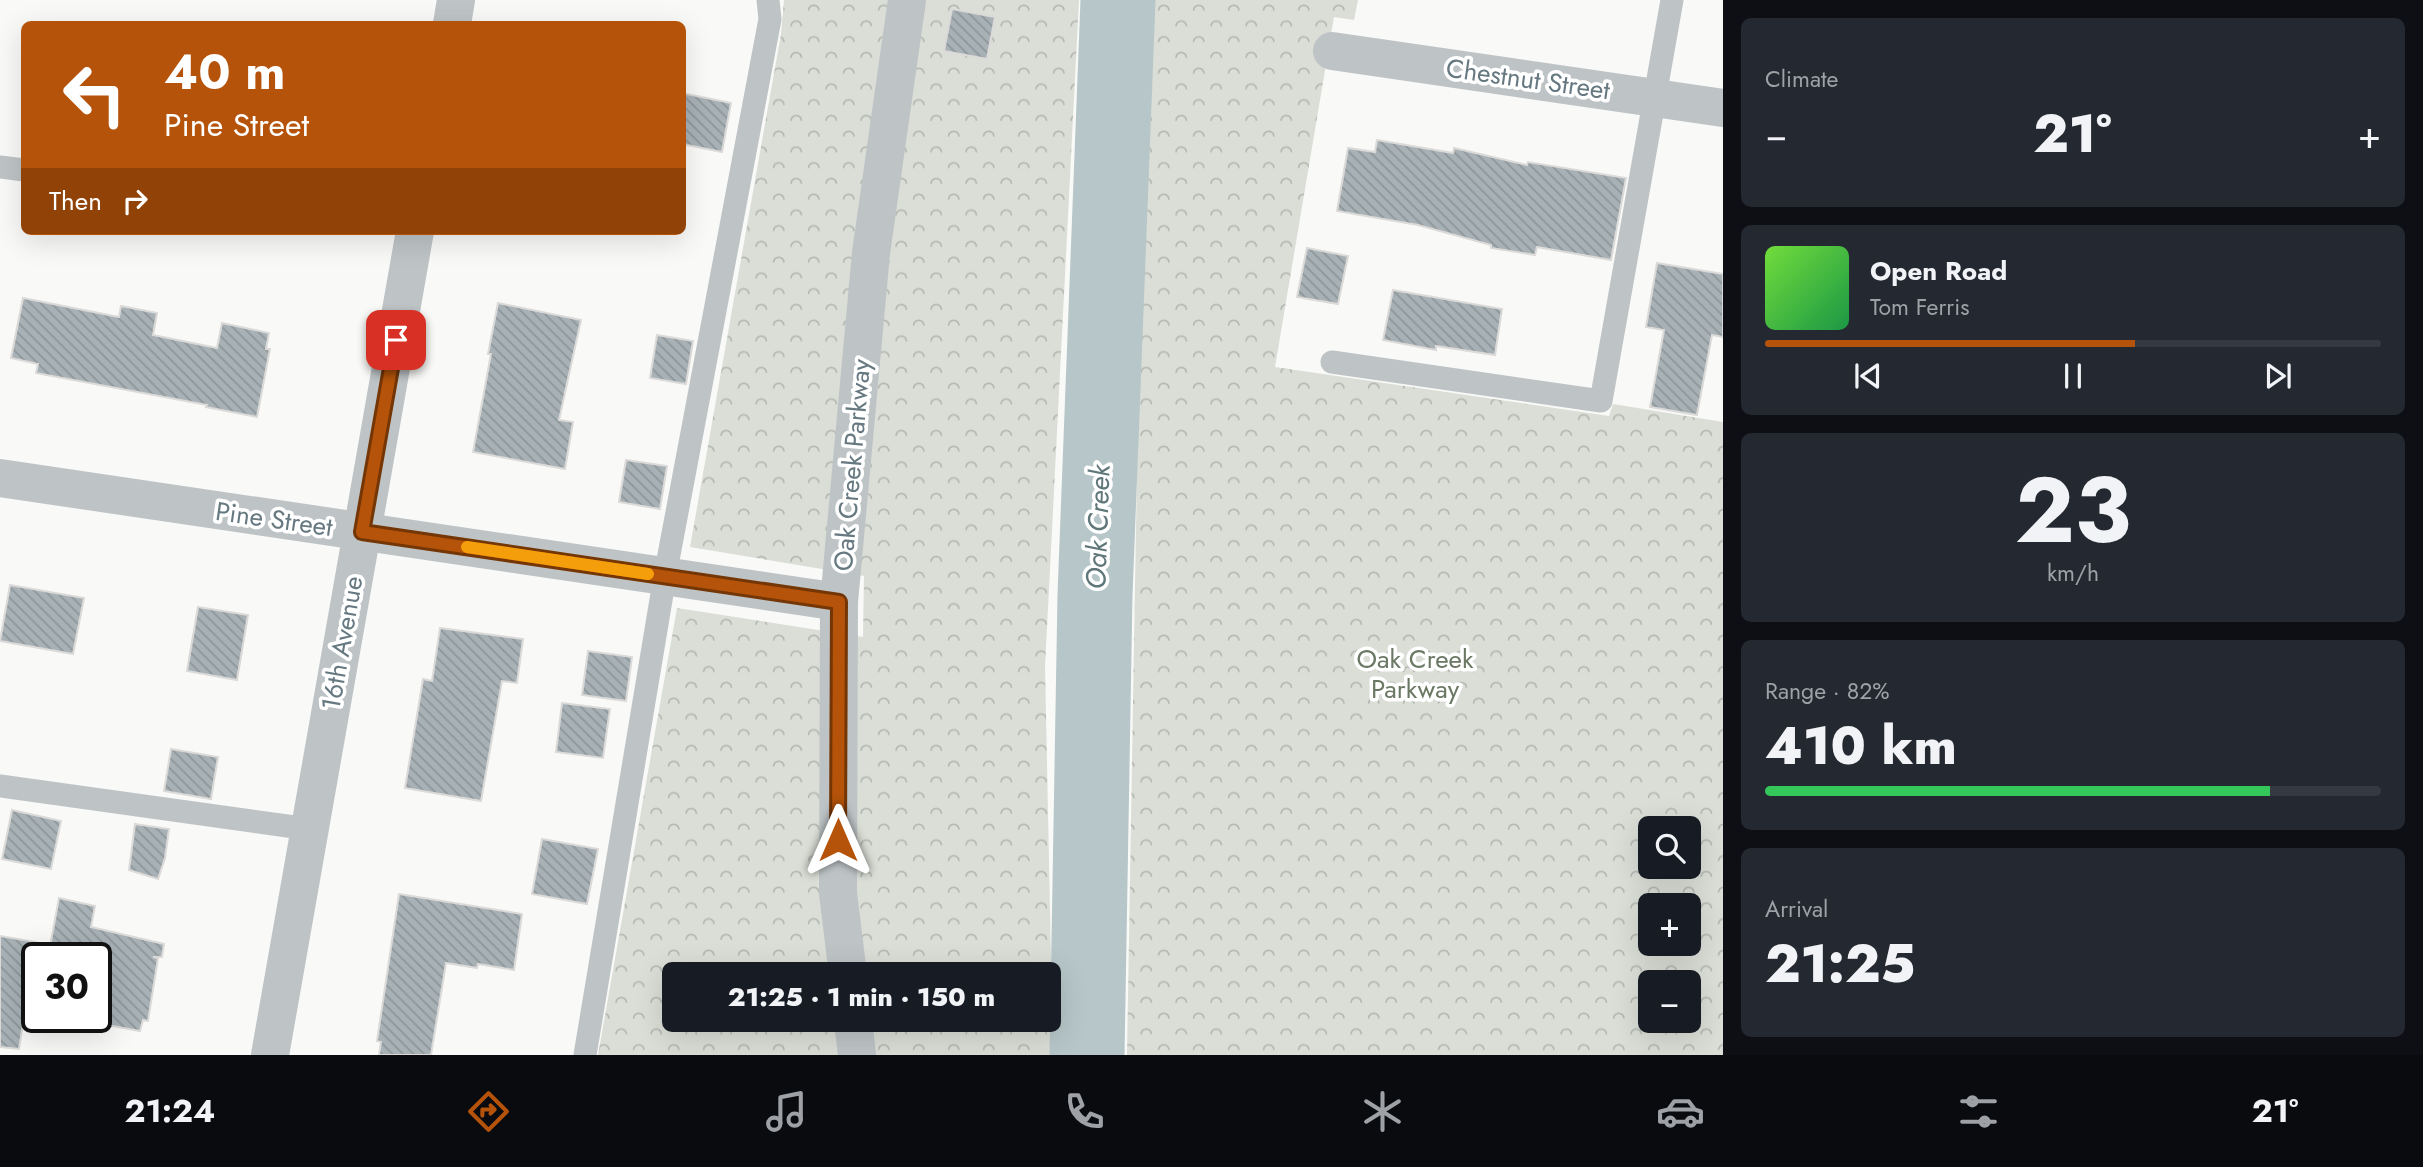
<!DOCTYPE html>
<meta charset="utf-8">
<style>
:root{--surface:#171b24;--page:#242831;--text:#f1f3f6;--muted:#9ea1a6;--line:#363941;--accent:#b45309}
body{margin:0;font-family:Jost,sans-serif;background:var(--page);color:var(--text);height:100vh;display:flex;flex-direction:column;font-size:26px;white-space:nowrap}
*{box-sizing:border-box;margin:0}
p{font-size:23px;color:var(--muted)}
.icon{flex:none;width:38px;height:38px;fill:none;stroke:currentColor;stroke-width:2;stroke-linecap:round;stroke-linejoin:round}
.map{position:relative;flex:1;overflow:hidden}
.drawer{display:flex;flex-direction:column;gap:18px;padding:18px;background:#0d0f14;width:700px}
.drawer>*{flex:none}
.hud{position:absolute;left:21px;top:21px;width:665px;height:214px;border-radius:10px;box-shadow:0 7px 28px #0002;background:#b45309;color:#fff;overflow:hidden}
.tools{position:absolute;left:1638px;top:816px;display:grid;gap:14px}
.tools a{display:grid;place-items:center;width:63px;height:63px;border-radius:10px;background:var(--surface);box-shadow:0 7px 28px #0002;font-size:35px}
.speed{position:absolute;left:21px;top:942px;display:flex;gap:14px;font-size:35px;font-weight:700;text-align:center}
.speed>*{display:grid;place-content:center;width:91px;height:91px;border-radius:50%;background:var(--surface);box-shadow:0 7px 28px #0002;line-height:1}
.speed .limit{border:4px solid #111;border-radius:10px;background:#fff;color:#111}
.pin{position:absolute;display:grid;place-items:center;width:60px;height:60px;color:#fff;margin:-30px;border-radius:14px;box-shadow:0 4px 10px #0006}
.me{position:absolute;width:77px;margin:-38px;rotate:0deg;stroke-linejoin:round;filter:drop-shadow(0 0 5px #0008)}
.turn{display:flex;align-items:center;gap:24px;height:147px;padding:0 28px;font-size:32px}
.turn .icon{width:91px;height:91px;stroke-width:2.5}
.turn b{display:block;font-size:49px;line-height:60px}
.then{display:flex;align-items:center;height:66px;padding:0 28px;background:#0003;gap:14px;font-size:26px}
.big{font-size:52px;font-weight:800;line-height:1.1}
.drawer .card{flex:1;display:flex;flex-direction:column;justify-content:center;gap:10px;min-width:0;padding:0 24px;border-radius:10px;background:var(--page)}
.drawer .dial{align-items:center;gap:0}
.dial b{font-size:91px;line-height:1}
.song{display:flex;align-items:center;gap:21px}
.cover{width:84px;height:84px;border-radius:10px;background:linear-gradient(135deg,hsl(100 70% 55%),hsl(140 70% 35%))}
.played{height:7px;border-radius:4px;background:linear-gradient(90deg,var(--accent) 60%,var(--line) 60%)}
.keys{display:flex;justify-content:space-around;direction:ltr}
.heat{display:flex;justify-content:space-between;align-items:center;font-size:38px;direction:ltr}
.charge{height:10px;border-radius:5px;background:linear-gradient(90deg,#34c759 82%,var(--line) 0)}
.trip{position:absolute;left:662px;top:962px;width:399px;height:70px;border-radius:10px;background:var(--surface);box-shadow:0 7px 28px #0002;font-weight:800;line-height:70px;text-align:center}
.tab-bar{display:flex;height:112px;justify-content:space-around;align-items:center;background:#090b0e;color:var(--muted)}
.tab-bar .icon{width:49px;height:49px}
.tab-bar .selected{color:var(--accent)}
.tab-bar b{font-size:32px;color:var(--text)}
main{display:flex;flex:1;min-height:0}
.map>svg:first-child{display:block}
.park{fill:url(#park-crowns);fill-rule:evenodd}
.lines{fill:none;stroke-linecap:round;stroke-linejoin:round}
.river{stroke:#b7c6c8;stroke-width:75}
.building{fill:url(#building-back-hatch);stroke:#dbdad9;stroke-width:2}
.lane{stroke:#bec4c6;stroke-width:23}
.street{stroke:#bec4c6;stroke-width:38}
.route-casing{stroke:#753606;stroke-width:18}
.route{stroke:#b45309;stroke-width:12}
.slow{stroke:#f59e0b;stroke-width:12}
.labels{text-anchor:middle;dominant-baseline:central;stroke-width:7;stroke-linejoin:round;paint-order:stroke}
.street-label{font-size:26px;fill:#667880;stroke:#fff}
.park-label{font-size:26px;fill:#6a7864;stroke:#fff}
.water-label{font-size:28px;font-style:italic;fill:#60777a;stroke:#fff}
</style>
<main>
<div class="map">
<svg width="1723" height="1055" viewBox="0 0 1723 1055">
<defs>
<pattern id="park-crowns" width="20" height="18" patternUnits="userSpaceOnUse" patternTransform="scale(1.75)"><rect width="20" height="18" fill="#daded6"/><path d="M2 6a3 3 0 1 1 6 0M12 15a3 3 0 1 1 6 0" fill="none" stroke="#b5b9b3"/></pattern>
<pattern id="building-back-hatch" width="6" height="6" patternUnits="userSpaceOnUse" patternTransform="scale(1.75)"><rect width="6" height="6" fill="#a8b2b6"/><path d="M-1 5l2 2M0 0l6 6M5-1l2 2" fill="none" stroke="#8d9699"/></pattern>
</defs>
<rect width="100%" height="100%" fill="#f9f9f7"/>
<g class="park">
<path d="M784,0H1079L1045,667L1053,1055H598L677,608L863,637L864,576L690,547L781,34ZM674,975H1048V1020H674Z"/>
<path d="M1145,0H1358L1354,20L1334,17L1275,367L1609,416L1613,404L1723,422V1055H1127ZM1650,828H1689V866H1650ZM1650,905H1689V943H1650ZM1650,982H1689V1020H1650Z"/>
</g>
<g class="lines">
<path class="river" d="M1087,1055L1095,595L1118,0"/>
</g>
<g class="building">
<path d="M952,9L995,17L987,59L944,51Z"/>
<path d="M682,93L731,103L722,152L682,144Z"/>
<path d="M1377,140L1453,153L1454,148L1527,165L1528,162L1626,178L1611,260L1537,247L1535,255L1491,248V245L1418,225L1337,211L1348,148L1375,152Z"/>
<path d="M1307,248L1348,256L1338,304L1297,297Z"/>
<path d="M1657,263L1723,274V337L1712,335L1697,415L1650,407L1664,330L1646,327Z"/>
<path d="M1393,290L1502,309L1495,355L1436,346V350L1383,340Z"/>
<path d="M23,298L119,317L121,306L157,313L153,335L217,348L222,323L269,333L266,349H270L257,417L206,407L207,405L36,373L38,364L11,358Z"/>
<path d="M498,303L581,320L559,420L573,422L565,469L473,452L491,354H488Z"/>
<path d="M657,335L693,341L686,384L650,378Z"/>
<path d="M626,460L667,466L660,509L619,502Z"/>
<path d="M10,585L84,598L73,654L0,641Z"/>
<path d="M198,607L248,615L237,680L187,671Z"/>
<path d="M440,628L523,639L517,683L502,681L481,801L405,788L423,679L432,681Z"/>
<path d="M588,651L632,657L626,701L582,695Z"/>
<path d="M562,703L610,709L603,758L556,752Z"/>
<path d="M171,749L218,757L211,799L164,791Z"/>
<path d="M12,810L61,821L51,869L2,859Z"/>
<path d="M135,824L169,829L165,858L158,879L129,870Z"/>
<path d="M542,839L598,849L587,904L532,894Z"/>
<path d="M399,894L522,914L514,970L478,964L477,968L446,963L431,1055H379L381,1042L377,1041Z"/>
<path d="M59,898L95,906L91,927L164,944L162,957H153L158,958L148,1021L143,1020L140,1031L96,1023V957H48Z"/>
<path d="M0,936L36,942L19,1049L0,1047Z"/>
</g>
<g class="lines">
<g class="lane">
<path d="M0,167L24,170"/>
<path d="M1332,362L1601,401L1672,0"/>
<path d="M0,786L309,829"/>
<path d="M585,1055L665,576L770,19L768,0"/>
</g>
<g class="street">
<path d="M452,24L456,0"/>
<path d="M1332,51L1723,108"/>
<path d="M0,478L839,602"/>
<path d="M848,975L838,893L839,602L871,253L907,0"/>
<path d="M853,1020L857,1055"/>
<path d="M270,1055L415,231"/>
</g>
</g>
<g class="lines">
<g class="route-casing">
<path id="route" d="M396,340L362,532L839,602L838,840"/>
</g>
<use href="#route" class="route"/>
<path class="slow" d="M467,547L648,574"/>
</g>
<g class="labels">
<g class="street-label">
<text transform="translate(1528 79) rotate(8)">Chestnut Street</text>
<text transform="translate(852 465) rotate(-85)">Oak Creek Parkway</text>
<text transform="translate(274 519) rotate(8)">Pine Street</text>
<text transform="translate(342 643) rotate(-80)">16th Avenue</text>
</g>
<g class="park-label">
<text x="1415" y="659">Oak Creek<tspan x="1415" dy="30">Parkway</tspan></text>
</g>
<g class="water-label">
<text transform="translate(1098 527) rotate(-88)">Oak Creek</text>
</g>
</g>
</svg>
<div class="tools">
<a><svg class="icon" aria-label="search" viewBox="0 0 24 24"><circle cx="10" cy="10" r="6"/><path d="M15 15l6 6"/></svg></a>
<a>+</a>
<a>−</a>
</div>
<div class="speed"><div class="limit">30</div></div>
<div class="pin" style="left:396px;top:340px;background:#d93025"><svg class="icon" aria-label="arrive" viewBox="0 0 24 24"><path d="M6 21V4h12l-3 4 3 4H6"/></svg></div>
<svg class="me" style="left:838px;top:840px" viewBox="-20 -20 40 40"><path d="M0-17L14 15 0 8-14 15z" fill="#b45309" stroke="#fff" stroke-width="4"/></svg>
<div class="trip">21:25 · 1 min · 150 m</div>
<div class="hud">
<div class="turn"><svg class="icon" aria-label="left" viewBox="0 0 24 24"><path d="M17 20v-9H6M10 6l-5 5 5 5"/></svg><div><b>40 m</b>Pine Street</div></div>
<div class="then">Then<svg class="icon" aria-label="right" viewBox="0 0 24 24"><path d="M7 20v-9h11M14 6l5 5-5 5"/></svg></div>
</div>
</div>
<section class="drawer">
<div class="card"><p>Climate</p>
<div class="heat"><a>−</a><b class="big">21°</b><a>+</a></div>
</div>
<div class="card">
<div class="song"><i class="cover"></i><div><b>Open Road</b><p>Tom Ferris</p></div></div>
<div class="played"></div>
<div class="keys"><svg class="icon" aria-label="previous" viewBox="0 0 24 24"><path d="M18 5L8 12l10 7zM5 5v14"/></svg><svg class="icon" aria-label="pause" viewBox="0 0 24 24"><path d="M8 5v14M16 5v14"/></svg><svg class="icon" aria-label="next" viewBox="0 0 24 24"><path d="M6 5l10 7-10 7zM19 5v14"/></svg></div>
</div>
<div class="card dial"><b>23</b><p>km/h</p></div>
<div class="card"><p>Range · 82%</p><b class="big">410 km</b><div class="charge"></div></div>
<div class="card"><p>Arrival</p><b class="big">21:25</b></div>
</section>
</main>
<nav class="tab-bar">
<b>21:24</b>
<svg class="icon selected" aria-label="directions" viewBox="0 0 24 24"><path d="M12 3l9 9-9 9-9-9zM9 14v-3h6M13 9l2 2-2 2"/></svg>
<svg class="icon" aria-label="music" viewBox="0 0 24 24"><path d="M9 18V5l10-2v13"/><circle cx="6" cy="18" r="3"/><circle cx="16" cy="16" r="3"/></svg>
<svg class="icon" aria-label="phone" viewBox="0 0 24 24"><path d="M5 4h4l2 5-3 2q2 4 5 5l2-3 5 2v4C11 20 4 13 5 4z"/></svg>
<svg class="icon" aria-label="climate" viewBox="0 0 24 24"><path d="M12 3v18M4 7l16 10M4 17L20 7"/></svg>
<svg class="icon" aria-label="car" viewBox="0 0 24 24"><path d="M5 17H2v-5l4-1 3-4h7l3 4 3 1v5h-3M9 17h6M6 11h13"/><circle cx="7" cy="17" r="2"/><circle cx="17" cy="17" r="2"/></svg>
<svg class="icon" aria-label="filters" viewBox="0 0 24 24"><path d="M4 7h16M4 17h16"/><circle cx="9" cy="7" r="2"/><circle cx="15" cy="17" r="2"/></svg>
<b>21°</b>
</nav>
